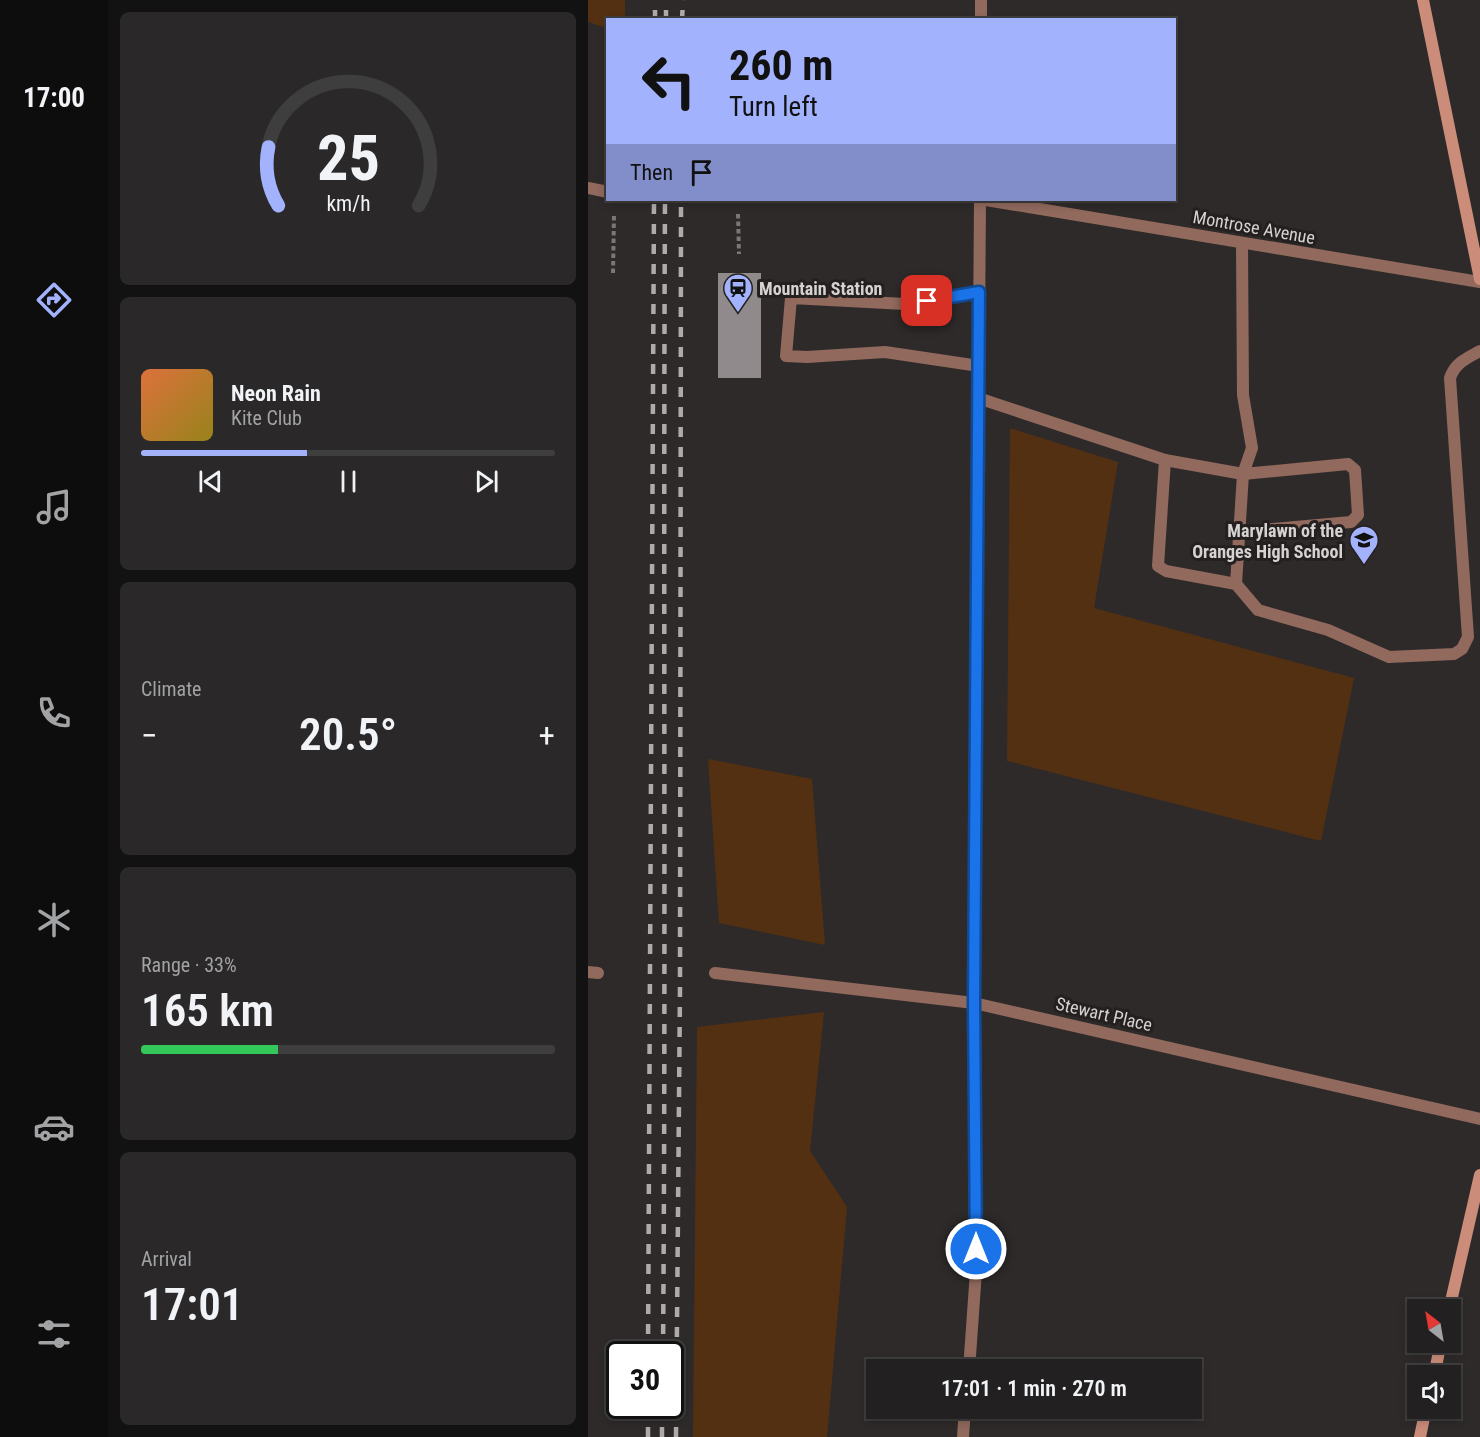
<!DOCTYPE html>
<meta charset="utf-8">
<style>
:root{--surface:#222020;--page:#2a2829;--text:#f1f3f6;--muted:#a2a3a5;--line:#3f3e3e;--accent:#a2b2fd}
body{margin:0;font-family:"Roboto Condensed",sans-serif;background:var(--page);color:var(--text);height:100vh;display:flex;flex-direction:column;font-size:22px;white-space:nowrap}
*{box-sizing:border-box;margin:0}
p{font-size:20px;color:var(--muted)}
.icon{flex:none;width:33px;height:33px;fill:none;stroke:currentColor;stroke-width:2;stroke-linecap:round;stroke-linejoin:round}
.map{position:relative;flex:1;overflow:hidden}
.panel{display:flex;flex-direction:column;gap:12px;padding:12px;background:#131212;width:480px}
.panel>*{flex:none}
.hud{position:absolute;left:18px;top:18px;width:570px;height:183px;border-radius:0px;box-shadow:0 3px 9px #0003,0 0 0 2px var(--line);background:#a2b2fd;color:#111;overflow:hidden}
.needle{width:39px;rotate:329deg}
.fabs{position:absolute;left:819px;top:1299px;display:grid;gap:12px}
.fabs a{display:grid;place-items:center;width:54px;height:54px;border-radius:0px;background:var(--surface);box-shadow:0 3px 9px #0003,0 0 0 2px var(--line);font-size:30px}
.speed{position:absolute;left:18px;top:1341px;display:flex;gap:12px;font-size:30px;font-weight:700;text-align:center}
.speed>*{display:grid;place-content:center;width:78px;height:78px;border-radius:50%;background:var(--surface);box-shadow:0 3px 9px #0003,0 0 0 2px var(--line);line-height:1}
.speed .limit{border:3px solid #111;border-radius:9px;background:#fff;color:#111}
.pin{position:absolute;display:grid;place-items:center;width:51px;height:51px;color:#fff;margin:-26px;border-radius:12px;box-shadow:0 3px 9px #0006}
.me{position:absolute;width:66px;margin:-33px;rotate:0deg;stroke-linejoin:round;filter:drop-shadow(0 0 4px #0008)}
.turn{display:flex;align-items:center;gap:21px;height:126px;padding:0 24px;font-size:27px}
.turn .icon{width:78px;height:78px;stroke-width:2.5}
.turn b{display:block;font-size:42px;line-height:51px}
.then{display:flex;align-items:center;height:57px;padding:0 24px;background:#0003;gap:12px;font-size:22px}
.big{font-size:45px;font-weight:600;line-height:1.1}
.panel .widget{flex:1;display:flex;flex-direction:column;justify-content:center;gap:9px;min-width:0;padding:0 21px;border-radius:9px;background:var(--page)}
.panel .dial{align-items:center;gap:0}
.dial svg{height:156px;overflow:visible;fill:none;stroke:var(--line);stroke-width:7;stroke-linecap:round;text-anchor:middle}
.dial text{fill:var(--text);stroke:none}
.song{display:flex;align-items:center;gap:18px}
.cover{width:72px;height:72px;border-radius:9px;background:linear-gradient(135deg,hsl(20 70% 55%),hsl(50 70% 35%))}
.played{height:6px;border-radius:3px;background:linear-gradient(90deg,var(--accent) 40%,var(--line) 40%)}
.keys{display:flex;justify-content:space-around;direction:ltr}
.heat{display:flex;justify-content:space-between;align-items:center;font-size:33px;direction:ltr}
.charge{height:9px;border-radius:4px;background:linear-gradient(90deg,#34c759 33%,var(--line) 0)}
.trip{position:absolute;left:278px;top:1359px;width:336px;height:60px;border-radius:0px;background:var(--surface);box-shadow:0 3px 9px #0003,0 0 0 2px var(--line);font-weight:600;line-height:60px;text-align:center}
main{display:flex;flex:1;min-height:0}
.menu{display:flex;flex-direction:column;width:108px;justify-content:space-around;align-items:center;background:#0e0d0d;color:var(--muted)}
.menu .icon{width:42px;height:42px}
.menu .on{color:var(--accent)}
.menu b{font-size:27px;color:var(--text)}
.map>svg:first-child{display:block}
.green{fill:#543012}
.building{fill:#908a8c}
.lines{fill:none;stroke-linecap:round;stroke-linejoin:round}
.path{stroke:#7b7777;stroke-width:4;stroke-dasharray:4.5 3;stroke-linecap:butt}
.service{stroke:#91695d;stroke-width:12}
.minor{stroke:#91695d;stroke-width:12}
.secondary{stroke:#cb8c79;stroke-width:12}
.rail{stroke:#aeabab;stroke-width:4.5;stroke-dasharray:10 10;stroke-linecap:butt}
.route-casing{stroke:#114b97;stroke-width:15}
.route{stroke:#1a73e8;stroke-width:10}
.labels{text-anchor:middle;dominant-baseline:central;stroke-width:6;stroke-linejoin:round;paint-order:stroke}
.street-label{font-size:18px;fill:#d5d2d2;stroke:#252020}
.poi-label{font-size:18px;font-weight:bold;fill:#d5d2d2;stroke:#252020;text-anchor:start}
</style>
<main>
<nav class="menu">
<b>17:00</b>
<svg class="icon on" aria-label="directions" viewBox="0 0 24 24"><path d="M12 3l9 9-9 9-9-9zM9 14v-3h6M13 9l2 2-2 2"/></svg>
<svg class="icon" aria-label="music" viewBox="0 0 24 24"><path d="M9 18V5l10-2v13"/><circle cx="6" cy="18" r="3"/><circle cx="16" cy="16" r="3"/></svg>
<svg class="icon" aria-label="phone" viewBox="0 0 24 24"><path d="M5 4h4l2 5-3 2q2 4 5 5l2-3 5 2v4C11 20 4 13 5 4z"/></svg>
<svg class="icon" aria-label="climate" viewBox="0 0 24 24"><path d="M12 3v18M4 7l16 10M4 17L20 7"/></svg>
<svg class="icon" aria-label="car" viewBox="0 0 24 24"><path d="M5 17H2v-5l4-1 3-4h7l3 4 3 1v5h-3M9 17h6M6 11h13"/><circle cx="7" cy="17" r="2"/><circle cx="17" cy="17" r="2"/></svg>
<svg class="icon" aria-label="filters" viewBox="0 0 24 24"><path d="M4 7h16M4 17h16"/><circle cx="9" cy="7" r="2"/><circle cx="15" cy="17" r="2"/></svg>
</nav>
<section class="panel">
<div class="widget dial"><svg viewBox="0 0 100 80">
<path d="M14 69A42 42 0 1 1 86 69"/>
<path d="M14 69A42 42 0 0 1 9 39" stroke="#a2b2fd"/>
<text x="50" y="56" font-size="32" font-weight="700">25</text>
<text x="50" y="72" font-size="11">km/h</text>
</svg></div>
<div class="widget">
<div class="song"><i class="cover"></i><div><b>Neon Rain</b><p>Kite Club</p></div></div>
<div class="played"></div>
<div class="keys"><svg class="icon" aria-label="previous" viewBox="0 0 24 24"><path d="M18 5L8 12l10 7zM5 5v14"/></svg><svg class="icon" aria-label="pause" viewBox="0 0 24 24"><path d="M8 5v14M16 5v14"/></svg><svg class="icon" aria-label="next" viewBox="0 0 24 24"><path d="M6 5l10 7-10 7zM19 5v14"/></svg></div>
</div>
<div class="widget"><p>Climate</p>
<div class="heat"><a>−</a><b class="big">20.5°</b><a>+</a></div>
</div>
<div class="widget"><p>Range · 33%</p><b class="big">165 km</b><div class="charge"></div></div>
<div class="widget"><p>Arrival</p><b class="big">17:01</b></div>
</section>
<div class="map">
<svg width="892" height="1437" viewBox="0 0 892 1437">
<rect width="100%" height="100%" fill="#2e2a2a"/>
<g class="green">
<path d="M0,0H37V19L20,20L19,28L0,22Z"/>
<path d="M422,428L530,462L506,608L766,678L733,841L419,761Z"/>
<path d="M120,759L224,779L237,945L131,923Z"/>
<path d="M236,1012L222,1151L259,1207L239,1437H105L109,1027Z"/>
</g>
<rect class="building" x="130" y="273" width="43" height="105"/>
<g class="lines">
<g class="path">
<path d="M150,214L151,254"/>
<path d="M25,273L26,214"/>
</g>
<g class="service">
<path d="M391,366L297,352L219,357L198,356L203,298L317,304L391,292"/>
<path d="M390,398L577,460L655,474L648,584"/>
<path d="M577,460L570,566L578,571L648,584L670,610L740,630L801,657L866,654L874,649L880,637L862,378C867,363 879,358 892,351"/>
<path d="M651,532L763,522L770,515L767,470L760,464L655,474L664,448L655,395L654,243"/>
</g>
<g class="minor">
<path d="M393,20V0"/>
<path d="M0,188L20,192"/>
<path d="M398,200L892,282"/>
<path d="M0,972L10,973"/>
<path d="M127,973L386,1003L892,1119"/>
<path d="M381,1370L388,1271L386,1003L392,200"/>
<path d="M375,1437L377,1408"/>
</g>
<g class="secondary">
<path d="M835,0L892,279"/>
<path d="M861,1310L892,1175"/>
<path d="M846,1376L853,1342"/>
<path d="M832,1437L838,1408"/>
</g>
<g class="rail">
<path d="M67,20V0"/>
<path d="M78,20V0"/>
<path d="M94,20L95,0"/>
<path d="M60,1354L66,200"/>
<path d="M75,1354C78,969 75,585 77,200"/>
<path d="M60,1437V1406"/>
<path d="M74,1437V1406"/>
<path d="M88,1437L92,988L93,200"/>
</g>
</g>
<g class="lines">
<g class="route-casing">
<path id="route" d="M339,301L391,292L386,1003L388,1249"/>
</g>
<use href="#route" class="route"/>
</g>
<defs>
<g id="station-pin" transform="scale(1.5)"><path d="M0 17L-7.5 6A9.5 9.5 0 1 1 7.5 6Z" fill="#a2b2fd" stroke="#252020"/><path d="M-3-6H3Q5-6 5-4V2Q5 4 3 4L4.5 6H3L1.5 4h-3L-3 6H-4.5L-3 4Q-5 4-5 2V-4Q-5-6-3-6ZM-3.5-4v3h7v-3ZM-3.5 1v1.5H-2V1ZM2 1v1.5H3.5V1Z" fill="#111"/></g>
<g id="school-pin" transform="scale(1.5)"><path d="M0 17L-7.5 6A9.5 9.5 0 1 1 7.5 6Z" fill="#a2b2fd" stroke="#252020"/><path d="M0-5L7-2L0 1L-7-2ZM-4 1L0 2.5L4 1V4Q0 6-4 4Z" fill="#111"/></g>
</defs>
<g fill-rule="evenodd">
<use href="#station-pin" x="150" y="288"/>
<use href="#school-pin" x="776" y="540"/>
</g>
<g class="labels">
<g class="street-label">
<text transform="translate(666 227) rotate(10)">Montrose Avenue</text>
<text transform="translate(516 1014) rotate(13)">Stewart Place</text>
</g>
<g class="poi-label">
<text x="171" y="288">Mountain Station</text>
<text x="755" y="530" text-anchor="end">Marylawn of the<tspan x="755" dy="21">Oranges High School</tspan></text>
</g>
</g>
</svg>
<div class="fabs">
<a><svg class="needle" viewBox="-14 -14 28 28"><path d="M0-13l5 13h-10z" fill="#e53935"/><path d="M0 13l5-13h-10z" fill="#a2a3a5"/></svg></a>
<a><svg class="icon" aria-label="sound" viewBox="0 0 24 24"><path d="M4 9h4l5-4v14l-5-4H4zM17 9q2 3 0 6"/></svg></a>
</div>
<div class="speed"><div class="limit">30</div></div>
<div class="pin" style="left:339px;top:301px;background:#d93025"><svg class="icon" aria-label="arrive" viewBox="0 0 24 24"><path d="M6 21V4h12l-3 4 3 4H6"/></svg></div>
<svg class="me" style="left:388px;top:1249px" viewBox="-20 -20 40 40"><circle r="17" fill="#1a73e8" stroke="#fff" stroke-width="3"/><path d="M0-11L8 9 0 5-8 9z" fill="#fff"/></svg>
<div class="trip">17:01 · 1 min · 270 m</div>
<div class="hud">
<div class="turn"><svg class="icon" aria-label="left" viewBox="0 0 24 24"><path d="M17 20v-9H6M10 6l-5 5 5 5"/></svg><div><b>260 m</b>Turn left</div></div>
<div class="then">Then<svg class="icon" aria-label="arrive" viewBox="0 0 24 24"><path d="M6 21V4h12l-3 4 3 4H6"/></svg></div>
</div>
</div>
</main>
